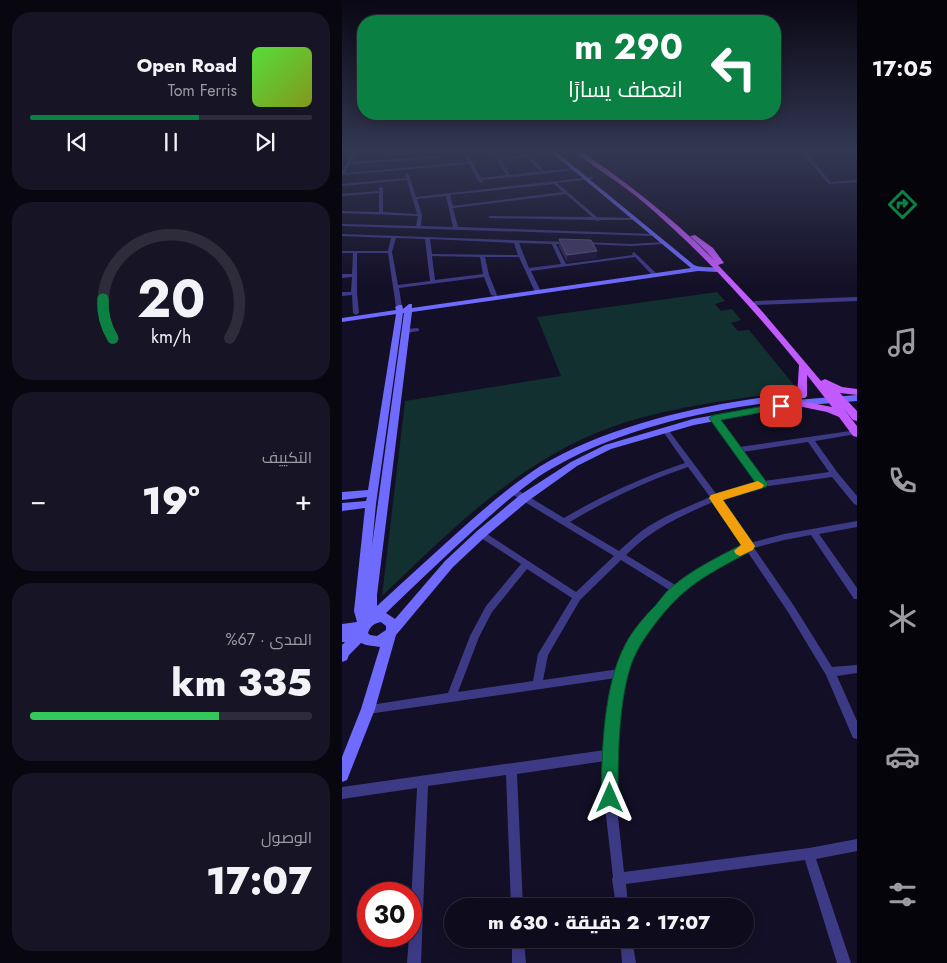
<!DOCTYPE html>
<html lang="ar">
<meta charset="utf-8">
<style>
:root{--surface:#0e0b1c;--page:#171425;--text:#f1f3f6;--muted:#9b9ba3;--line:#2e2b3b;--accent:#0b8043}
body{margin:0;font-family:Jost,Cairo,sans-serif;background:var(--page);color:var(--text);direction:rtl;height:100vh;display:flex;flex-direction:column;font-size:19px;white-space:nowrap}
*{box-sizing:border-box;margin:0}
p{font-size:16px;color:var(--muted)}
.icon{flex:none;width:28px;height:28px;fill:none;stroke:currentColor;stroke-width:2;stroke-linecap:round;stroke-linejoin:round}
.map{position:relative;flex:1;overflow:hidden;direction:ltr}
.panel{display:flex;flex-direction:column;gap:12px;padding:12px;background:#08060f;width:342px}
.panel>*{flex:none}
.hud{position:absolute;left:15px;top:15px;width:424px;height:105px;border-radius:20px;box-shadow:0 2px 12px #0003,0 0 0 1px var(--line);direction:rtl;background:#0b8043;color:#fff;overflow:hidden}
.speed{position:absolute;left:15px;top:882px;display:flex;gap:10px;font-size:25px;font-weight:700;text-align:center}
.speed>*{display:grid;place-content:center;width:65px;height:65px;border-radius:50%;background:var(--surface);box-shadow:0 2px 12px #0003,0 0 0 1px var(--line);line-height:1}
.speed .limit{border:8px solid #d22;background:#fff;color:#111}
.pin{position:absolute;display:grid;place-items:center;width:42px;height:42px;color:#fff;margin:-21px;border-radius:10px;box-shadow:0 2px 8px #0006}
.me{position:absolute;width:55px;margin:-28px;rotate:0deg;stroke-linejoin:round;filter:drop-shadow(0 0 4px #0008)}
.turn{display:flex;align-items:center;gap:18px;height:105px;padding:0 15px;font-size:22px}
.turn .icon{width:65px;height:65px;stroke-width:2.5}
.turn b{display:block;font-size:35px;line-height:42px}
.big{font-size:38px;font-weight:800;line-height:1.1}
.panel .widget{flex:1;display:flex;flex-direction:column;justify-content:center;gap:8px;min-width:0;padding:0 18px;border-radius:20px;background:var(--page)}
.panel .dial{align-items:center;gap:0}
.dial svg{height:130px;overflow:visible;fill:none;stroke:var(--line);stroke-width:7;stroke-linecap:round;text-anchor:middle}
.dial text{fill:var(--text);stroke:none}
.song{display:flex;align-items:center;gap:15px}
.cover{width:60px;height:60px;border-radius:8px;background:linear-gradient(135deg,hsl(110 70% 55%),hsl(70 70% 35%))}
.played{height:5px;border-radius:2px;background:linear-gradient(90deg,var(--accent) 60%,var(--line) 60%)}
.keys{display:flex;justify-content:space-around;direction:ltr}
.heat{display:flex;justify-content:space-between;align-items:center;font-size:28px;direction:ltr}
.charge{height:8px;border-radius:4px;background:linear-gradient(90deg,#34c759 67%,var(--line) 0)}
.trip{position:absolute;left:102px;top:898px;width:310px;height:50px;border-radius:25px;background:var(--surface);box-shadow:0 2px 12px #0003,0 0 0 1px var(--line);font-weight:800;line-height:50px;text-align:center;direction:rtl}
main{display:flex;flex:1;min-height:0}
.dock{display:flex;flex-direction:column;width:90px;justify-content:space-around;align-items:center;background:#06040b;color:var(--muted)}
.dock .icon{width:35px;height:35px}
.dock .active{color:var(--accent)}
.dock b{font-size:22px;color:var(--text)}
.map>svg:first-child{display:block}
.green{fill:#12302f}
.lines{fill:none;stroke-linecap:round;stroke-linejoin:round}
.street{fill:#3d3a85;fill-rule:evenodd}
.secondary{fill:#6f6bff;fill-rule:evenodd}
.primary{fill:#c25bff;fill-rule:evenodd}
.wall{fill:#312854}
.shaded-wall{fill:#1d163a}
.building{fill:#433a66;stroke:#5a527e}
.route{fill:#0b8043;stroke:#07532c}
.slow{fill:#f59e0b}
</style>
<main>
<nav class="dock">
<b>17:05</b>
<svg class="icon active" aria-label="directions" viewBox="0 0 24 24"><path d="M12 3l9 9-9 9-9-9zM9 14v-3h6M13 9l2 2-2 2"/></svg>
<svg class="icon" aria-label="music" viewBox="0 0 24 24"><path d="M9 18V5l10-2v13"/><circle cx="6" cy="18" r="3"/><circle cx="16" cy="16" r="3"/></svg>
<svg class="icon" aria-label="phone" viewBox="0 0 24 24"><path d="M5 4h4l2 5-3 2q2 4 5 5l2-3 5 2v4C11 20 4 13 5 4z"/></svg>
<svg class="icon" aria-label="climate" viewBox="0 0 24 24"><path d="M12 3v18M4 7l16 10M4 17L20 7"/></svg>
<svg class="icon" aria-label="car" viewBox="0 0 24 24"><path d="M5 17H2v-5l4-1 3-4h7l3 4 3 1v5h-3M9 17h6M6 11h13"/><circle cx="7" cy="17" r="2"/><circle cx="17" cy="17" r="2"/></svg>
<svg class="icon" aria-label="filters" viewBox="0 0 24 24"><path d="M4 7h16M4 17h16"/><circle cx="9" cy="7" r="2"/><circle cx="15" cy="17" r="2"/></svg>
</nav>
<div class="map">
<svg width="515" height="963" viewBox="0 0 515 963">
<rect width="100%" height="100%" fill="#130f26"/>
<path class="green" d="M375,292L383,301L373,304L379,311L390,309L399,320L389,323L396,331L407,330L456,390C393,400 327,406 267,428C177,461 108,531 40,596L63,401L219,376L195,317Z"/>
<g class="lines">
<g class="street">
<path d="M12,151H16L9,162L97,156L99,157L97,158L8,164L3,173L126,162L120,151H124L125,153L154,151L157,158L213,152L214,154L189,157L202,171L232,168L234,169L202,174L140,180L141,182L139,183L135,179L127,164L0,175V171ZM150,152L164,175L139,178L126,155ZM185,157L198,171L168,175L159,160Z"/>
<path d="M458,151H462L489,182L515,180V182L487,184Z"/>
<path d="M65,174L67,175L74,197L250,177H251V179L215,183L255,217L292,218H294V220H258L256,221L253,220L148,218L146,217L148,216L250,217L224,194L111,208L116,227L312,234L314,235L312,236L0,226V224L74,226L76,216L0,213V211L37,212V193L0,196V194L37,191V188L39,187L41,188V212L75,214L65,180L0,186V184L64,178L63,175ZM212,184L221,192L111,206L108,195ZM104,196L111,227L79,226L80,215L75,199Z"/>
<path d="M0,234L225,242L227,243V244H214L224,264L291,255L290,253L292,252L314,273L309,274L293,257L189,271L199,292L196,294L193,292L177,257H143L147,275L155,295L154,296L149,295L142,277L57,288L60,307L57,309L54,307L46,253H15V293L17,313L14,315L11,313L10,295L0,296V292H9L10,277L0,278V274H10L11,253H0V251H46L49,238L0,236ZM54,238L83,239L88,281L56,285L50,252ZM88,239L172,243L176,255L90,254ZM177,243L210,244L219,264L187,268ZM90,256L138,257L141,274L93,280Z"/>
<path d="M240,242L289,244L322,242L324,243L322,244L289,246L242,244L240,243Z"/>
<path d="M515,297V301L413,305L410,303L413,301Z"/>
<path d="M75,328L77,329V331L65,333L62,331L65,329Z"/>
<path d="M372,417L374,418L397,447L515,430L514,434L473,441L495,472L515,496V505L512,504L490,477L420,487L378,499L408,543L442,534L515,521V527L477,534L515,588V599H512L469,535L442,540L412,548L452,606L490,667L515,665V673L495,676L515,721V739L511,738L484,675L446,612L405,551L373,569L338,593L316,619L293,650L285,673L273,755L274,798L282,872L467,848L515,839V851L474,859L509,963H495L463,860L284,884L286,906H274L270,879L271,877L262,798L263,761L175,774L181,906H169L164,775L86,786L79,963H65L67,936H69V903L75,788L0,799V787L263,750L274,678L26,714L22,712L21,709L22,706L106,693L128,636L144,606L179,564L136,536L135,534L136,532H142L234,592L272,556L168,493L167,491L168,489H174L222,518C261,495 301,477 343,463L320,430L323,428H325L375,495L415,483L369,419ZM466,442L487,472L422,481L400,452ZM346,467L368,497C348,506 326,514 307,526C296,533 287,542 277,551L228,522C266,499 305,481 346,467ZM371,502L401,545L367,565L335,586L284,555C311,528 337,517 371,502ZM279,560L329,591L310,613L286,645L277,669L201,680L206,655L238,600ZM185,569L230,598L196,654L191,681L116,692L137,637L150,612Z"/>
<path d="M170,939H182L184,963H170Z"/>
<path d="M278,939H290L294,963H280Z"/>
</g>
<path class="secondary" d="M208,151H213L352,265C361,269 371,265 378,270L375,272L356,271L70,312L35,595V606C65,578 95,551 125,524C150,502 180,476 209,460C282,420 374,402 456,393L460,396L456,399C375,408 288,425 216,465C187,480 157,508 132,530C102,557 73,585 44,613L53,619L103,561L135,531L178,495L229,462L263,445L351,419L454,400L515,395V401L454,406L352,425L269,449L235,466L186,501L143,537L111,567L54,635L33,709L5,780L0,782V757L19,709L38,647L24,645L19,643L7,655L5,660L0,662V645L3,642H0V624L15,622L12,611L23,508L0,511V503L24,501L25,497L0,500V492L26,490L54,314L0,322V318L54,310L53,307L57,305H60L61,309L67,304H70V308L349,268ZM61,313H62L30,546L34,504ZM39,622L44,626V630L35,636L28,635L26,633C28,626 33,623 39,622Z"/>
<path class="primary" d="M232,151H239C287,184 332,219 373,261L365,252L348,236L353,235L371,248L382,263L376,265L418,309L479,381L483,379L500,387L515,389V395L498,393L515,411V421L511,420L501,408L515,426V437L511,436L497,417L485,412L451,405L449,403L454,400L490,407L465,375V396L463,398H457L455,396L457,365C409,306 358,250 300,201C279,183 254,169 232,151Z"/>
</g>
<path class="wall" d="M217,240L255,258L225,262L217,247Z"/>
<path class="shaded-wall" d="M255,251V258L225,262V255Z"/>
<path class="building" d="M217,239L249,240L255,251L225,255Z"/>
<linearGradient id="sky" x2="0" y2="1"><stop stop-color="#0a0815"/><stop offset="0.53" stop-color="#333752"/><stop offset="1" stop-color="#333752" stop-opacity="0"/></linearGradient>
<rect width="515" height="286" fill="url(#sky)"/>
<path class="route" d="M439,403L442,404V408L379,420L426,484L424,487L381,500L413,546L411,550C387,563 360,576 340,594C325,607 304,634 295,651C276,687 276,758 276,798L274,804L268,807L262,804L259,798C260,752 261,687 283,645C290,631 302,617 313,606C319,599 324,591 331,586C351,569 376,557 399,545L367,498L369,495L413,482L367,418L372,415Z"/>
<path class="slow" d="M416,481L422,485L420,488L381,500L413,546L411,550L398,556L394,554L392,551L399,545L367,498L369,495Z"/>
</svg>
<div class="speed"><div class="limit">30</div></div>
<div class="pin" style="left:439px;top:406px;background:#d93025"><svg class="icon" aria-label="arrive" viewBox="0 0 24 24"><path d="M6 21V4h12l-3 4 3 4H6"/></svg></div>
<svg class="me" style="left:268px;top:798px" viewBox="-20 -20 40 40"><path d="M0-17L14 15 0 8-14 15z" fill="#0b8043" stroke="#fff" stroke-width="4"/></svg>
<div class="trip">17:07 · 2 دقيقة · 630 m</div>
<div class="hud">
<div class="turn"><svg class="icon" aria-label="left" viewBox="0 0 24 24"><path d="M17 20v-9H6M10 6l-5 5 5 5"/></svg><div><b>290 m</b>انعطف يسارًا</div></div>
</div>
</div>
<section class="panel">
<div class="widget">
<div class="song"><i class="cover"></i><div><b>Open Road</b><p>Tom Ferris</p></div></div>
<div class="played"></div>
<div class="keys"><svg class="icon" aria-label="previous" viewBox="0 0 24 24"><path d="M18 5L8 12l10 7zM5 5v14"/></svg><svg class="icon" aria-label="pause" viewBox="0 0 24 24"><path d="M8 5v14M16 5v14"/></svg><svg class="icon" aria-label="next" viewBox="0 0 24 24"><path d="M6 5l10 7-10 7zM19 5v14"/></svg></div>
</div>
<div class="widget dial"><svg viewBox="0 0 100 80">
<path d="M14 69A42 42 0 1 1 86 69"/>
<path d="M14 69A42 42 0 0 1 8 45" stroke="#0b8043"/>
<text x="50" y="56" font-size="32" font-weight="700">20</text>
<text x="50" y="72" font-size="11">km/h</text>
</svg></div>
<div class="widget"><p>التكييف</p>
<div class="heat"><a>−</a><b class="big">19°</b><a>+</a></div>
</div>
<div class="widget"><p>المدى · 67%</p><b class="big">335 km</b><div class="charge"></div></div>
<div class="widget"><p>الوصول</p><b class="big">17:07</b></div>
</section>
</main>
